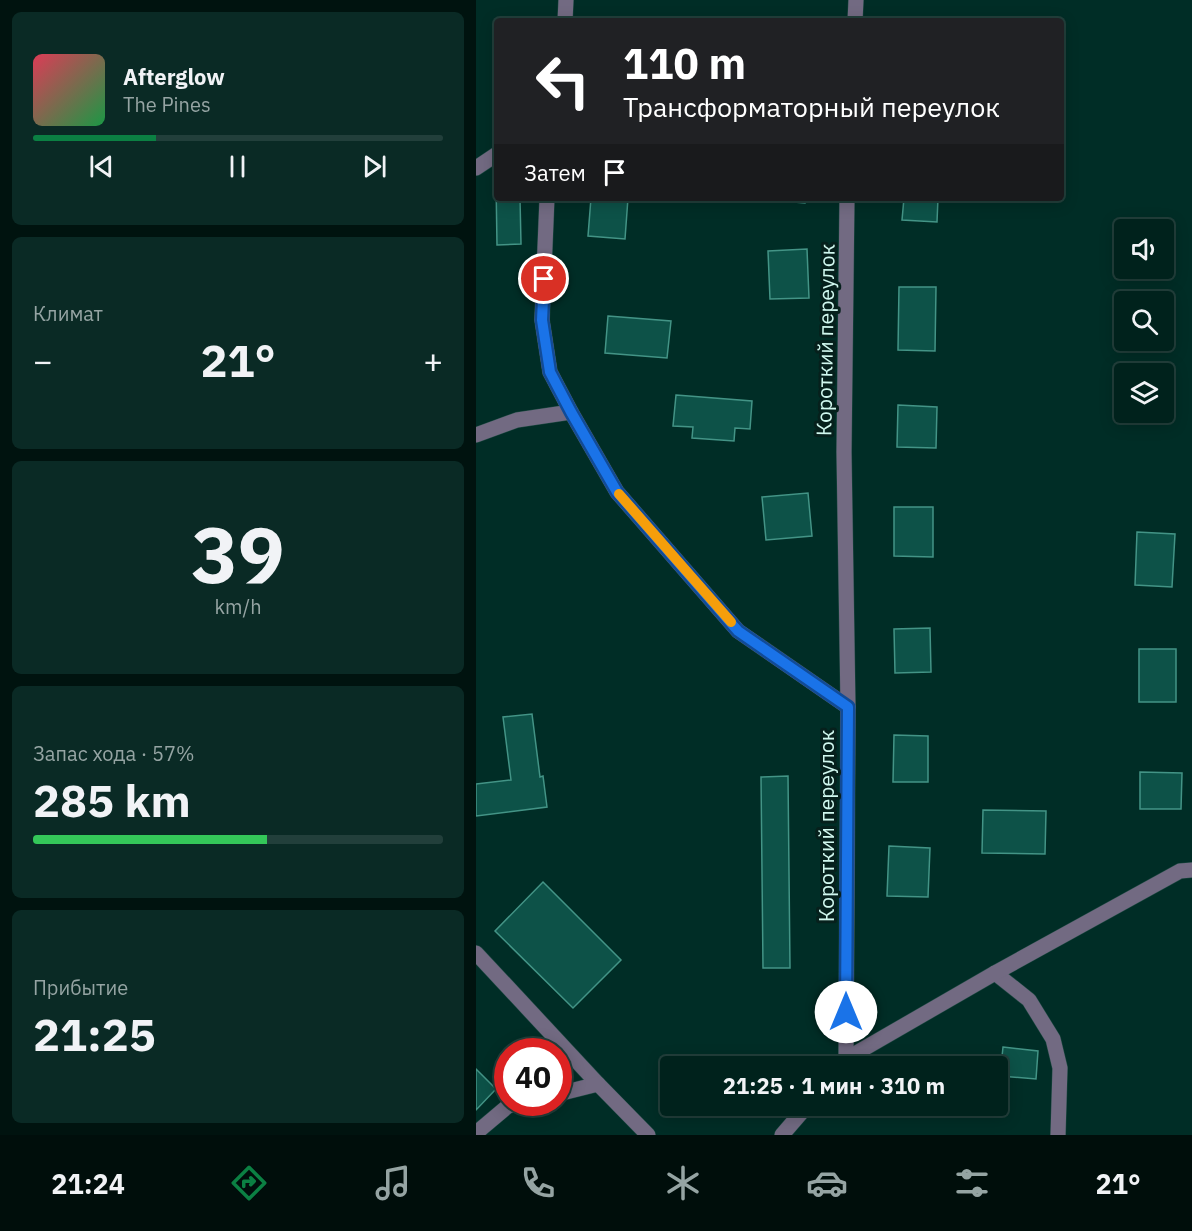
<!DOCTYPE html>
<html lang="ru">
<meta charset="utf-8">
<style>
:root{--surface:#00221c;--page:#0a2a25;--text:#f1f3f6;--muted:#95a4a3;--line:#223f3b;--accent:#0b8043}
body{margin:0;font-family:"IBM Plex Sans",sans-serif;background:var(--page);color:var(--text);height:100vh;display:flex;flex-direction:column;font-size:22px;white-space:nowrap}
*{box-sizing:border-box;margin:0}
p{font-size:20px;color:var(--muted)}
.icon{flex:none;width:33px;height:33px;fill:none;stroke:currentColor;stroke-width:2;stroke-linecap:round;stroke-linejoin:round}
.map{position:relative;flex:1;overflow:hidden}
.drawer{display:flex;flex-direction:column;gap:12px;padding:12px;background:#00130f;width:476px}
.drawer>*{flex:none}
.top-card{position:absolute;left:18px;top:18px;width:570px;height:183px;border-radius:6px;box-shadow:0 3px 15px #0003,0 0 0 2px var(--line);background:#202124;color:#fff;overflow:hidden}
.fabs{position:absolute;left:638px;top:219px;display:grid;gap:12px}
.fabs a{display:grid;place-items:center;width:60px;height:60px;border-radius:6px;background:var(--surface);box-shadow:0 3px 15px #0003,0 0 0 2px var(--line);font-size:30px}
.speed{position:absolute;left:18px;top:1038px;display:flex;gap:12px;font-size:30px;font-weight:700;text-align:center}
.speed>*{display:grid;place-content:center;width:78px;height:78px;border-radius:50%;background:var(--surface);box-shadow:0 3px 15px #0003,0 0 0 2px var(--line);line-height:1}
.speed .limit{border:9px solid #d22;background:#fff;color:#111}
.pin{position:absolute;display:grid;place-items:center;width:51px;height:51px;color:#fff;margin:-26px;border:3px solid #fff;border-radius:50%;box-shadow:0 2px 6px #0007}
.me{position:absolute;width:66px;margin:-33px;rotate:0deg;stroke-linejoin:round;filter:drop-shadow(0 0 4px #0008)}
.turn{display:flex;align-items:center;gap:21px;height:126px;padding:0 30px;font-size:27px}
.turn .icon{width:78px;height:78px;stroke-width:2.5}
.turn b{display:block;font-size:42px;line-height:51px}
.then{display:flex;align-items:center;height:57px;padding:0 30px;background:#0003;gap:12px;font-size:22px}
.big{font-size:45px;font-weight:700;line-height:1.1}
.drawer .widget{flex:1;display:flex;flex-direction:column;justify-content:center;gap:9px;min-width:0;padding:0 21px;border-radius:9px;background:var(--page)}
.drawer .dial{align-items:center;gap:0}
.dial b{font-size:78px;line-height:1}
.song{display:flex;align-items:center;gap:18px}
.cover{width:72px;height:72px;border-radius:9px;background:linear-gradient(135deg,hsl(350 70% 55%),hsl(140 70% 35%))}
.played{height:6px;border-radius:3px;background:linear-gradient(90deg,var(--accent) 30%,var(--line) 30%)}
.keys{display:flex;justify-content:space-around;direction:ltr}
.heat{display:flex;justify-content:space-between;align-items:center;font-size:33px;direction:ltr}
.charge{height:9px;border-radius:4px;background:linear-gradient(90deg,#34c759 57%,var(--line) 0)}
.trip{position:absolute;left:184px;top:1056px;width:348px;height:60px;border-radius:6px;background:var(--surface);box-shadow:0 3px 15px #0003,0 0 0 2px var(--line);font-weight:700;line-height:60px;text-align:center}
.tab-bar{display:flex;height:96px;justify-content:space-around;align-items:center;background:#000e0b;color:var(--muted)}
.tab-bar .icon{width:42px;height:42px}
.tab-bar .on{color:var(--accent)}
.tab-bar b{font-size:27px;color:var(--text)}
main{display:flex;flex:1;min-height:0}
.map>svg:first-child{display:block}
.building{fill:#0d5248;stroke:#439486;stroke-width:1.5}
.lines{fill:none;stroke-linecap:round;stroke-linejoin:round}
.minor-casing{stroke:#1d4942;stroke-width:16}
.minor{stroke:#726a82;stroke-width:15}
.route-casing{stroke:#114b97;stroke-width:15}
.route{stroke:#1a73e8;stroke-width:10}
.slow{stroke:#f59e0b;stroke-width:10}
.labels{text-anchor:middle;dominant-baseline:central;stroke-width:6;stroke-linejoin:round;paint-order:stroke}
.street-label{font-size:21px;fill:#d1f8ef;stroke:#06201c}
</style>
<main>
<section class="drawer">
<div class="widget">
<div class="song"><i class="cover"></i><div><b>Afterglow</b><p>The Pines</p></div></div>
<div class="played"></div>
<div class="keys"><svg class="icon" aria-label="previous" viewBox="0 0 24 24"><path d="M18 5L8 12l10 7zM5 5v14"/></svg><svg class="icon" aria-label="pause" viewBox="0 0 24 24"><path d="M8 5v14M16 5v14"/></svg><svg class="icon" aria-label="next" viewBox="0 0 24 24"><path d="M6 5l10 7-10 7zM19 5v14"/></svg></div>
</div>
<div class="widget"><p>Климат</p>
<div class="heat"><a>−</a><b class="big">21°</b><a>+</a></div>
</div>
<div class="widget dial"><b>39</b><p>km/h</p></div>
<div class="widget"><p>Запас хода · 57%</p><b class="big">285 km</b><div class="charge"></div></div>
<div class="widget"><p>Прибытие</p><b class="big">21:25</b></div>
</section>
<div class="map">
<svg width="717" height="1135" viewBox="0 0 717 1135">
<rect width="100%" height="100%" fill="#002d26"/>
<g class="building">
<path d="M20,182L21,198H44L45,244L21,245Z"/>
<path d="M115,198H152L149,239L112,236Z"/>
<path d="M294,198H330L329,203L294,200Z"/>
<path d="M428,198H462L461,222L426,220Z"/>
<path d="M331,249L333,298L294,299L292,251Z"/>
<path d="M423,287H460L459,351L422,350Z"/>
<path d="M132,316L195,321L191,358L129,353Z"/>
<path d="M200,395L276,401L274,429L259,428L258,441L216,438L217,427L197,426Z"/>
<path d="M422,405L461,407L460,448L421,447Z"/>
<path d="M332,493L336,536L290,540L286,497Z"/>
<path d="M418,507H457V557L418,556Z"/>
<path d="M661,532L699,534L696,587L659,585Z"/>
<path d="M454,628L455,672L419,673L418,629Z"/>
<rect x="663" y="649" width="37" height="53"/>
<path d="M56,714L64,777L67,776L71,807L0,816V784L35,780L27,717Z"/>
<path d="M418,735L452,736V782H417Z"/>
<path d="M664,772L706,773L705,809H664Z"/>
<path d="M312,776L314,968H287L285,777Z"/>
<path d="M507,810L570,811L569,854L506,853Z"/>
<path d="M413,846L454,848L452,897L411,896Z"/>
<path d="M67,882L145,960L97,1008L19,931Z"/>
<path d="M527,1047L562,1051L560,1079L524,1076Z"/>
<path d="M0,1069L20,1089L0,1110Z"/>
</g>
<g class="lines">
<g class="minor-casing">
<g id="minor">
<path d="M89,21L90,0"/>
<path d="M379,21L380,0"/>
<path d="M0,168L21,154"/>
<path d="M71,198L66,320L74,372L95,412L141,492L262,631L372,707"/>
<path d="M0,435L41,420L95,412"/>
<path d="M0,953L122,1084L172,1135"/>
<path d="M519,973L553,1000L577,1039L584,1068L582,1135"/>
<path d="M370,1059L372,707L368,452L371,198"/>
<path d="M366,1064L370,1059L519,973L704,871L717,870"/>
<path d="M82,1094L122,1084"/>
<path d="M0,1133L32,1106L46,1102"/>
<path d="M306,1135L331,1106"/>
</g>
</g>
<use href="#minor" class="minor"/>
</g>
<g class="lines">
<g class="route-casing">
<path id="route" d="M68,279L66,320L74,372L95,412L141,492L262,631L372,707L370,1012"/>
</g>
<use href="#route" class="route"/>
<path class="slow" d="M143,494L255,622"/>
</g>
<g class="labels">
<g class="street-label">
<text transform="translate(349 340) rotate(-89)">Короткий переулок</text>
<text transform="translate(350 826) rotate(-90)">Короткий переулок</text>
</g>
</g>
</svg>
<div class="fabs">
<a><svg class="icon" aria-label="sound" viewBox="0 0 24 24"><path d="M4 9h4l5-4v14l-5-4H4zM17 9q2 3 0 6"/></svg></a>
<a><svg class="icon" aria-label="search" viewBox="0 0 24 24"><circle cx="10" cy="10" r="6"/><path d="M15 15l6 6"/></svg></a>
<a><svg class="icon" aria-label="layers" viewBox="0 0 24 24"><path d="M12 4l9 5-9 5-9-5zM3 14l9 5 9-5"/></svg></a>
</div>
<div class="speed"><div class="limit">40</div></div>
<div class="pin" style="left:68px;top:279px;background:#d93025"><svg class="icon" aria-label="arrive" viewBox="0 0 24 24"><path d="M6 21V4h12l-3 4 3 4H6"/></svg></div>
<svg class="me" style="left:370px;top:1012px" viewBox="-20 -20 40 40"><circle r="19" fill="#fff"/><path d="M0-13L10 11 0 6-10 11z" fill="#1a73e8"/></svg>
<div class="trip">21:25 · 1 мин · 310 m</div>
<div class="top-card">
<div class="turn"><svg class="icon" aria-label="left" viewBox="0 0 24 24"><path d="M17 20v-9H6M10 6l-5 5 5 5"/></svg><div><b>110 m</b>Трансформаторный переулок</div></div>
<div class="then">Затем<svg class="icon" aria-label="arrive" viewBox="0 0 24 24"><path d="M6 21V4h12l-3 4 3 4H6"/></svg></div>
</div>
</div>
</main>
<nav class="tab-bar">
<b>21:24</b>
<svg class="icon on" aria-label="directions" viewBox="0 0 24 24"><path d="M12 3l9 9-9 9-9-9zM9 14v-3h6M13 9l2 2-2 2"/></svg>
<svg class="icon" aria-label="music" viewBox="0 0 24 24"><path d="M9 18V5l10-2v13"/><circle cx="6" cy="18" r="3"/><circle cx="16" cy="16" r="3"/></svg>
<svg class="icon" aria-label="phone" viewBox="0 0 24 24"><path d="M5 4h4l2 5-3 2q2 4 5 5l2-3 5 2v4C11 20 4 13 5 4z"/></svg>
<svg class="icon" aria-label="climate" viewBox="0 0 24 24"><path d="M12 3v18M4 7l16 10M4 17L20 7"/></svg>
<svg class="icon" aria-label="car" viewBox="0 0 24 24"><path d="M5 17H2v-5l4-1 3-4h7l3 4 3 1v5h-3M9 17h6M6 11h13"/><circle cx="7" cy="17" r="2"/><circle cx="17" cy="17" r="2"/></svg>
<svg class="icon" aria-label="filters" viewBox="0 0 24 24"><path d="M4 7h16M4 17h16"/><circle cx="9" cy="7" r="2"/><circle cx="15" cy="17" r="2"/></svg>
<b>21°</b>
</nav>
